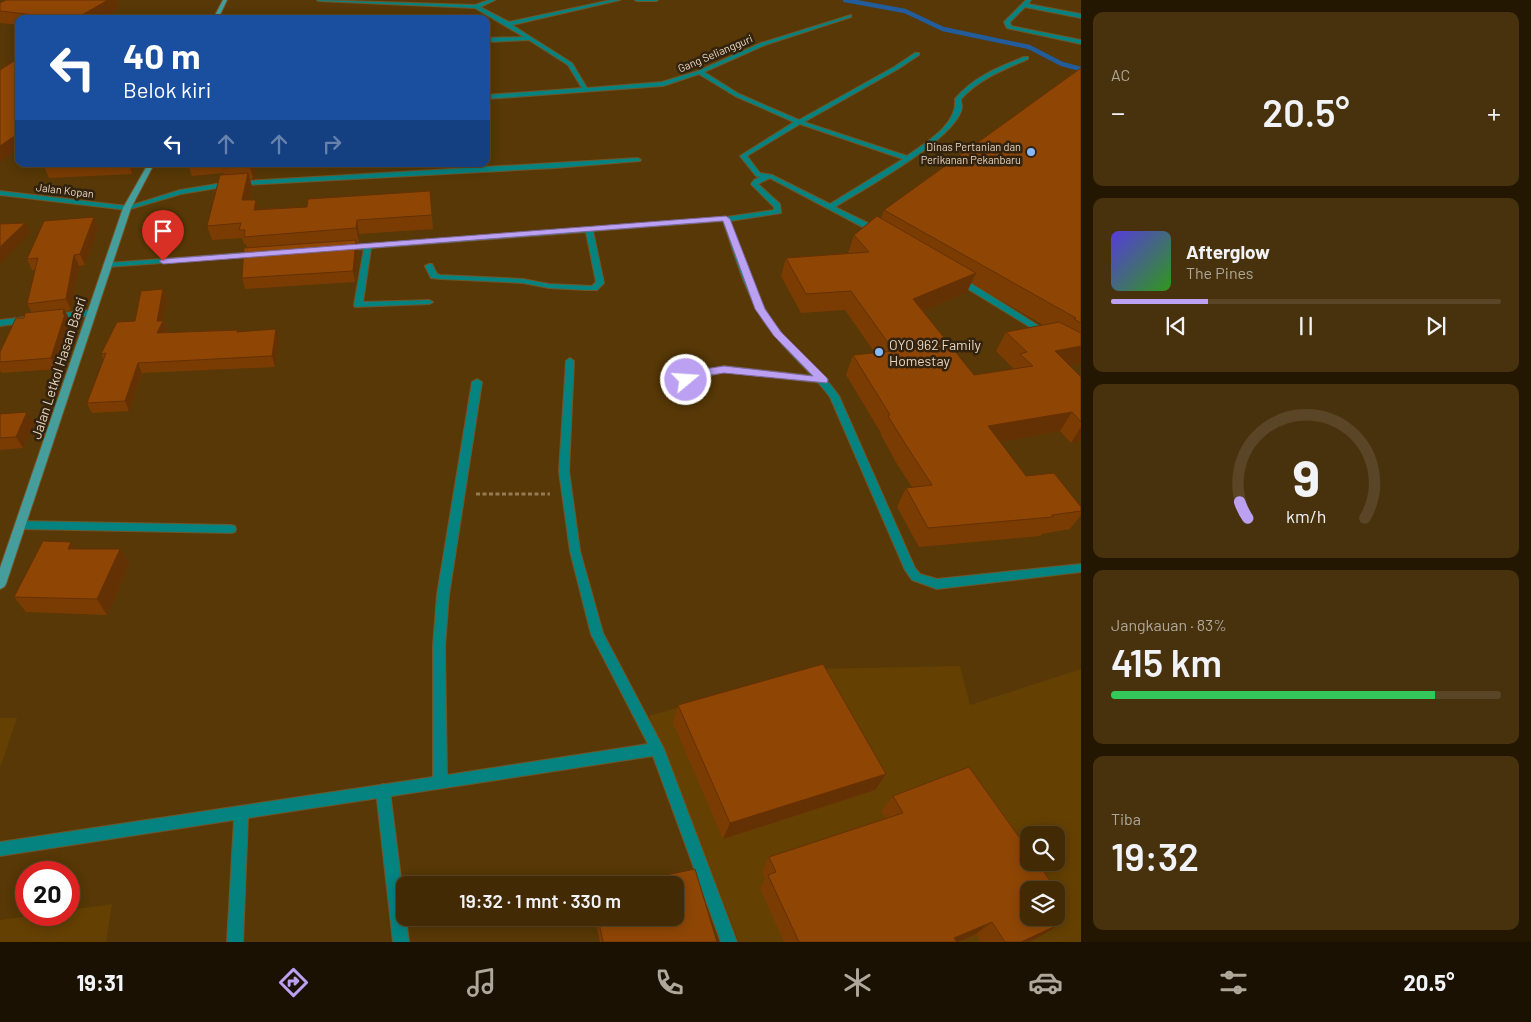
<!DOCTYPE html>
<html lang="id">
<meta charset="utf-8">
<style>
:root{--surface:#412a04;--page:#48320e;--text:#f1f3f6;--muted:#aea79a;--line:#5a4626;--accent:#bca0f2}
body{margin:0;font-family:Barlow,sans-serif;background:var(--page);color:var(--text);height:100vh;display:flex;flex-direction:column;font-size:19px;white-space:nowrap}
*{box-sizing:border-box;margin:0}
p{font-size:16px;color:var(--muted)}
.icon{flex:none;width:28px;height:28px;fill:none;stroke:currentColor;stroke-width:2;stroke-linecap:round;stroke-linejoin:round}
.map{position:relative;flex:1;overflow:hidden}
.sheet{display:flex;flex-direction:column;gap:12px;padding:12px;background:#241702;width:450px}
.sheet>*{flex:none}
.hud{position:absolute;left:15px;top:15px;width:475px;height:152px;border-radius:10px;box-shadow:0 2px 12px #0003,0 0 0 1px var(--line);background:#1a4fa0;color:#fff;overflow:hidden}
.buttons{position:absolute;left:1020px;top:826px;display:grid;gap:10px}
.buttons a{display:grid;place-items:center;width:45px;height:45px;border-radius:10px;background:var(--surface);box-shadow:0 2px 12px #0003,0 0 0 1px var(--line);font-size:25px}
.speed{position:absolute;left:15px;top:861px;display:flex;gap:10px;font-size:25px;font-weight:700;text-align:center}
.speed>*{display:grid;place-content:center;width:65px;height:65px;border-radius:50%;background:var(--surface);box-shadow:0 2px 12px #0003,0 0 0 1px var(--line);line-height:1}
.speed .limit{border:8px solid #d22;background:#fff;color:#111}
.pin{position:absolute;display:grid;place-items:center;width:42px;height:42px;color:#fff;margin:-51px -21px;border-radius:50% 50% 50% 0;rotate:-45deg;box-shadow:0 0 5px #0007}
.pin .icon{rotate:45deg}
.me{position:absolute;width:55px;margin:-28px;rotate:72deg;stroke-linejoin:round;filter:drop-shadow(0 0 4px #0008)}
.turn{display:flex;align-items:center;gap:18px;height:105px;padding:0 25px;font-size:22px}
.turn .icon{width:65px;height:65px;stroke-width:2.5}
.turn b{display:block;font-size:35px;line-height:42px}
.lanes{display:flex;align-items:center;height:48px;padding:0 25px;background:#0003;justify-content:center;gap:25px;direction:ltr}
.lanes .off{opacity:.35}
.big{font-size:38px;font-weight:600;line-height:1.1}
.sheet .card{flex:1;display:flex;flex-direction:column;justify-content:center;gap:8px;min-width:0;padding:0 18px;border-radius:10px;background:var(--page)}
.sheet .dial{align-items:center;gap:0}
.dial svg{height:130px;overflow:visible;fill:none;stroke:var(--line);stroke-width:7;stroke-linecap:round;text-anchor:middle}
.dial text{fill:var(--text);stroke:none}
.song{display:flex;align-items:center;gap:15px}
.cover{width:60px;height:60px;border-radius:8px;background:linear-gradient(135deg,hsl(250 70% 55%),hsl(110 70% 35%))}
.played{height:5px;border-radius:2px;background:linear-gradient(90deg,var(--accent) 25%,var(--line) 25%)}
.keys{display:flex;justify-content:space-around;direction:ltr}
.heat{display:flex;justify-content:space-between;align-items:center;font-size:28px;direction:ltr}
.charge{height:8px;border-radius:4px;background:linear-gradient(90deg,#34c759 83%,var(--line) 0)}
.trip{position:absolute;left:396px;top:876px;width:288px;height:50px;border-radius:10px;background:var(--surface);box-shadow:0 2px 12px #0003,0 0 0 1px var(--line);font-weight:600;line-height:50px;text-align:center}
.dock{display:flex;height:80px;justify-content:space-around;align-items:center;background:#1a1102;color:var(--muted)}
.dock .icon{width:35px;height:35px}
.dock .active{color:var(--accent)}
.dock b{font-size:22px;color:var(--text)}
main{display:flex;flex:1;min-height:0}
.map>svg:first-child{display:block}
.built{fill:#644003;fill-rule:evenodd}
.lines{fill:none;stroke-linecap:round;stroke-linejoin:round}
.stream{stroke:#225c9b;stroke-width:4.5}
.lane-casing{stroke:#715427;stroke-width:2}
.street-casing{stroke:#715427;stroke-width:2}
.secondary-casing{stroke:#715427;stroke-width:2}
.path{stroke:#957b54;stroke-width:3;stroke-dasharray:4 2.5;stroke-linecap:butt}
.lane{fill:#048381;fill-rule:evenodd}
.street{fill:#048381;fill-rule:evenodd}
.secondary{fill:#459e9c;fill-rule:evenodd}
.wall{fill:#7b3c04;fill-rule:evenodd}
.shaded-wall{fill:#643104}
.building{fill:#8f4605;stroke:#643104}
.route{fill:#bca0f2;stroke:#7a689d}
.poi-dot{fill:#85bbfb;stroke:#312310;stroke-width:2}
.labels{text-anchor:middle;dominant-baseline:central;stroke-width:5;stroke-linejoin:round;paint-order:stroke}
.far-street-label{font-size:11px;fill:#e9d6bf;stroke:#312310}
.far-poi-label{font-size:11px;fill:#e9d6bf;stroke:#312310;text-anchor:end}
.poi-label{font-size:14px;fill:#e9d6bf;stroke:#312310;text-anchor:start}
.street-label{font-size:14px;fill:#e9d6bf;stroke:#312310}
</style>
<main>
<div class="map">
<svg width="1081" height="942" viewBox="0 0 1081 942">
<rect width="100%" height="100%" fill="#573806"/>
<g class="built">
<path d="M960,666L970,705L1081,669V942H739L649,716L810,669ZM1029,835H1056V862H1029ZM1029,890H1056V918H1029Z"/>
<path d="M0,718H17L0,768Z"/>
<path d="M112,904L106,942H0V920L37,915H69V910Z"/>
</g>
<g class="lines">
<path class="stream" d="M845,0L905,11L943,29L1029,47L1062,64L1081,69"/>
<g class="lane-casing">
<g id="lane">
<path d="M638,158L641,160L640,161L555,168L229,186L181,194L127,210L123,208L180,190L229,182Z"/>
<path d="M724,366L823,377L828,380L823,383L724,372L686,382L682,379L683,377Z"/>
<path d="M383,784L388,786L390,791L409,942H393L376,791L378,786Z"/>
</g>
</g>
<g class="street-casing">
<g id="street">
<path d="M317,0L475,5L489,0H495L480,7L509,22L611,0H620L512,25L572,63L587,88L662,82L698,71L761,43L851,15V17L765,45L704,72L739,94L799,120L894,67L915,53H919V55L898,69L804,122L907,156C925,143 958,125 955,99C973,77 999,67 1024,57H1028V59C1003,70 979,79 961,99C961,100 962,107 962,107C958,138 862,190 835,207L880,229V233H874L770,178L758,184L780,204L781,213L730,221C743,254 752,291 772,321C791,348 820,368 839,396L915,568L920,574L937,579L1081,564V572L937,589L912,580L905,570L830,397C810,370 782,349 764,321C744,291 735,255 723,221L593,231L604,283L597,290H585L549,288L523,283L440,279L431,278L425,266L429,264H432L437,274L440,275L523,279L549,284L592,286L596,282L586,232L371,248L363,302L429,300L433,302L429,304L355,307L354,305L364,249L341,250L340,248L344,246L726,217L774,210V207L751,184L754,180L760,177L756,176L740,156L794,122L735,96L699,74L663,86L486,99V95L582,88L568,65L529,40L486,42V38L524,37L475,8L319,1ZM800,124L903,159L830,204L772,175L760,173L747,156Z"/>
<path d="M635,0H658L656,1H637Z"/>
<path d="M1026,0H1031L1028,4L1081,14V18L1025,7L1010,22L1011,26L1081,40V44L1007,28L1004,22Z"/>
<path d="M0,191L127,206L131,208L127,210L0,195Z"/>
<path d="M257,252H260V256L107,267L103,265L107,263Z"/>
<path d="M955,277H961L1050,333L1046,336L1043,335L955,281Z"/>
<path d="M90,310L94,313L93,315L56,320L52,317L56,314Z"/>
<path d="M26,317L29,318V322L0,326V320Z"/>
<path d="M570,358L574,361L569,471L580,551L603,633L664,749L737,942H721L653,756L248,818L243,942H227L234,820L0,856V842L433,777V646L437,595L472,382L477,379L482,382L449,595L445,646L447,775L648,744L591,634L570,551L559,471L566,361Z"/>
<path d="M21,521L231,525L235,526L236,529L235,532L231,533L21,529L17,528L16,525L17,522Z"/>
</g>
</g>
<g class="secondary-casing">
<g id="secondary">
<path d="M223,0H227L218,19H213Z"/>
<path d="M148,164H154L131,208L6,584L4,587L0,589V568L123,208Z"/>
</g>
</g>
<path class="path" d="M476,494H550"/>
<use href="#lane" class="lane"/>
<use href="#street" class="street"/>
<use href="#secondary" class="secondary"/>
</g>
<g class="wall">
<path d="M6,0H116L119,8L101,19H19V25L0,23V3Z"/>
<path d="M1081,68V363L1069,365L1081,377V441L1071,443L1060,431L1000,442L1026,476L1081,507V515L1070,529L1042,534L1040,536L919,547L897,507L906,488L912,487L897,464L881,435V433L846,375L853,355L875,353L845,310L801,313L781,276L786,258L848,253L854,235L881,218L884,210ZM971,283L1043,325L1006,332L996,351L1013,368L1012,369L974,375L923,311L967,292Z"/>
<path d="M46,164H137L132,174L49,178L44,166Z"/>
<path d="M188,164H256L253,179H250L252,187L249,200H256L259,209L307,207L430,191L433,229L359,234V242L357,243L358,250L355,282L245,289L242,278L247,248L246,244H244L242,238L212,240L207,226L224,173L192,176Z"/>
<path d="M94,217L98,228L85,265L79,266L71,310L65,311L70,320L69,322L71,325L57,369L2,373L0,371V352L24,318L32,313L27,304L36,270H32L27,259Z"/>
<path d="M163,289L167,299L163,321L167,331L166,333L239,332L279,340L275,367L142,373L129,411L92,413L87,403L104,359L101,354L135,321Z"/>
<path d="M0,414L34,423L23,448L0,450Z"/>
<path d="M76,549H120L129,565L107,615L26,612L14,597Z"/>
<path d="M678,705L875,790L723,839L673,723Z"/>
<path d="M969,767L1029,851V862H1037L1058,892L1056,893V890H1029V918H1055L1060,924L1041,936L1029,942H981L976,934L958,942H784L760,888L765,879L762,871L769,857L886,818L881,811L893,796Z"/>
<path d="M595,918H675L717,942H600Z"/>
</g>
<g class="shaded-wall">
<path d="M108,0H116L119,8L101,19H75Z"/>
<path d="M16,135L19,140V149L0,162V146Z"/>
<path d="M129,164H137L132,174Z"/>
<path d="M251,164H256L253,179L250,166Z"/>
<path d="M248,173L252,187L246,214L242,200Z"/>
<path d="M256,200L260,213L254,210Z"/>
<path d="M94,217L98,228L85,265L80,254Z"/>
<path d="M357,220L359,234V242L356,228Z"/>
<path d="M25,223L30,233L0,264V247Z"/>
<path d="M356,240L358,250L355,282L353,271Z"/>
<path d="M74,255L79,266L71,310L66,299Z"/>
<path d="M976,273L967,292L906,318L913,299Z"/>
<path d="M163,289L167,299L163,321L167,331L161,343L157,333V321Z"/>
<path d="M64,309L70,320L69,322L71,325L57,369L51,358Z"/>
<path d="M276,329L279,340L275,367L272,356Z"/>
<path d="M1081,346V363L1044,370L1055,351Z"/>
<path d="M138,363L142,373L129,411L125,401Z"/>
<path d="M27,412L34,423L23,448L16,437Z"/>
<path d="M1072,412L1060,431L978,446L988,426Z"/>
<path d="M1081,427V441L1071,443Z"/>
<path d="M71,542L81,557L68,549Z"/>
<path d="M120,549L129,565L107,615L97,599Z"/>
<path d="M886,774L875,790L723,839L730,823Z"/>
<path d="M992,922L976,934L958,942H949L954,938Z"/>
<path d="M1060,924L1041,936L1029,942H1021Z"/>
</g>
<g class="building">
<path d="M6,0H108L75,19H68L0,11V3Z"/>
<path d="M14,61H19V135H16L0,146V70Z"/>
<path d="M1081,68V323L1074,319L1076,318L884,210Z"/>
<path d="M46,164H83L44,166Z"/>
<path d="M224,164H251L250,166L223,168Z"/>
<path d="M248,173L242,200H256L254,210L307,207L308,199L430,191L432,215L357,220L356,228L244,237L245,230H239L241,223L207,226L220,175Z"/>
<path d="M877,216L976,273L913,299L974,375L1033,366L1020,354L1027,352L1006,332L1059,322L1081,333V346L1055,351L1081,377V422L1072,412L988,426L1026,476L1054,473L1081,507V511L1052,515L1053,517L928,528L906,488L932,485L906,445L888,416L890,415L853,355L894,351L851,291L806,294L786,258L869,252L854,235Z"/>
<path d="M94,217L80,254L74,255L66,299L27,304L38,258L27,259L44,221Z"/>
<path d="M25,223L0,247V224Z"/>
<path d="M356,240L353,271L242,278L244,248Z"/>
<path d="M163,289L157,321H163L157,333L238,330L237,332L276,329L272,356L138,363L125,401L87,403L106,353L101,354L117,322L135,321L141,291Z"/>
<path d="M64,309L63,314H65L51,358L0,362V352L16,318H24L25,313Z"/>
<path d="M27,412L16,437L0,438V414Z"/>
<path d="M43,541L71,542L68,549H120L97,599L14,597Z"/>
<path d="M823,664L886,774L730,823L678,705Z"/>
<path d="M969,767L1029,851V862H1037L1058,892L1056,893V890H1029V918H1055L1060,924L1021,942H1005L992,922L954,938L957,942H799L768,875L776,872L769,857L903,813L893,796Z"/>
<path d="M695,869L717,942H603L598,918H675V885H619Z"/>
</g>
<path class="route" d="M726,216L730,219L765,309L781,332L827,378L828,380L827,383L724,373L705,376L686,383L682,382V377L704,369L724,366L813,376L774,336L755,309L723,221L163,264L159,261L163,259Z"/>
<g class="poi-dot">
<circle cx="1031" cy="152" r="5"/>
<circle cx="879" cy="352" r="5"/>
</g>
<g class="labels">
<g class="far-street-label">
<text transform="translate(715 53) rotate(-23)">Gang Seliangguri</text>
<text transform="translate(65 190) rotate(7)">Jalan Kopan</text>
</g>
<g class="far-poi-label">
<text x="1021" y="146">Dinas Pertanian dan<tspan x="1021" dy="13">Perikanan Pekanbaru</tspan></text>
</g>
<g class="poi-label">
<text x="889" y="344">OYO 962 Family<tspan x="889" dy="16">Homestay</tspan></text>
</g>
<g class="street-label">
<text transform="translate(58 368) rotate(-72)">Jalan Letkol Hasan Basri</text>
</g>
</g>
</svg>
<div class="buttons">
<a><svg class="icon" aria-label="search" viewBox="0 0 24 24"><circle cx="10" cy="10" r="6"/><path d="M15 15l6 6"/></svg></a>
<a><svg class="icon" aria-label="layers" viewBox="0 0 24 24"><path d="M12 4l9 5-9 5-9-5zM3 14l9 5 9-5"/></svg></a>
</div>
<div class="speed"><div class="limit">20</div></div>
<div class="pin" style="left:163px;top:261px;background:#d93025"><svg class="icon" aria-label="arrive" viewBox="0 0 24 24"><path d="M6 21V4h12l-3 4 3 4H6"/></svg></div>
<svg class="me" style="left:686px;top:380px" viewBox="-20 -20 40 40"><circle r="17" fill="#bca0f2" stroke="#fff" stroke-width="3"/><path d="M0-11L8 9 0 5-8 9z" fill="#fff"/></svg>
<div class="trip">19:32 · 1 mnt · 330 m</div>
<div class="hud">
<div class="turn"><svg class="icon" aria-label="left" viewBox="0 0 24 24"><path d="M17 20v-9H6M10 6l-5 5 5 5"/></svg><div><b>40 m</b>Belok kiri</div></div>
<div class="lanes"><svg class="icon" aria-label="left" viewBox="0 0 24 24"><path d="M17 20v-9H6M10 6l-5 5 5 5"/></svg><svg class="icon off" aria-label="ahead" viewBox="0 0 24 24"><path d="M12 20V5M6 11l6-6 6 6"/></svg><svg class="icon off" aria-label="ahead" viewBox="0 0 24 24"><path d="M12 20V5M6 11l6-6 6 6"/></svg><svg class="icon off" aria-label="right" viewBox="0 0 24 24"><path d="M7 20v-9h11M14 6l5 5-5 5"/></svg></div>
</div>
</div>
<section class="sheet">
<div class="card"><p>AC</p>
<div class="heat"><a>−</a><b class="big">20.5°</b><a>+</a></div>
</div>
<div class="card">
<div class="song"><i class="cover"></i><div><b>Afterglow</b><p>The Pines</p></div></div>
<div class="played"></div>
<div class="keys"><svg class="icon" aria-label="previous" viewBox="0 0 24 24"><path d="M18 5L8 12l10 7zM5 5v14"/></svg><svg class="icon" aria-label="pause" viewBox="0 0 24 24"><path d="M8 5v14M16 5v14"/></svg><svg class="icon" aria-label="next" viewBox="0 0 24 24"><path d="M6 5l10 7-10 7zM19 5v14"/></svg></div>
</div>
<div class="card dial"><svg viewBox="0 0 100 80">
<path d="M14 69A42 42 0 1 1 86 69"/>
<path d="M14 69A42 42 0 0 1 9 59" stroke="#bca0f2"/>
<text x="50" y="56" font-size="32" font-weight="700">9</text>
<text x="50" y="72" font-size="11">km/h</text>
</svg></div>
<div class="card"><p>Jangkauan · 83%</p><b class="big">415 km</b><div class="charge"></div></div>
<div class="card"><p>Tiba</p><b class="big">19:32</b></div>
</section>
</main>
<nav class="dock">
<b>19:31</b>
<svg class="icon active" aria-label="directions" viewBox="0 0 24 24"><path d="M12 3l9 9-9 9-9-9zM9 14v-3h6M13 9l2 2-2 2"/></svg>
<svg class="icon" aria-label="music" viewBox="0 0 24 24"><path d="M9 18V5l10-2v13"/><circle cx="6" cy="18" r="3"/><circle cx="16" cy="16" r="3"/></svg>
<svg class="icon" aria-label="phone" viewBox="0 0 24 24"><path d="M5 4h4l2 5-3 2q2 4 5 5l2-3 5 2v4C11 20 4 13 5 4z"/></svg>
<svg class="icon" aria-label="climate" viewBox="0 0 24 24"><path d="M12 3v18M4 7l16 10M4 17L20 7"/></svg>
<svg class="icon" aria-label="car" viewBox="0 0 24 24"><path d="M5 17H2v-5l4-1 3-4h7l3 4 3 1v5h-3M9 17h6M6 11h13"/><circle cx="7" cy="17" r="2"/><circle cx="17" cy="17" r="2"/></svg>
<svg class="icon" aria-label="filters" viewBox="0 0 24 24"><path d="M4 7h16M4 17h16"/><circle cx="9" cy="7" r="2"/><circle cx="15" cy="17" r="2"/></svg>
<b>20.5°</b>
</nav>
